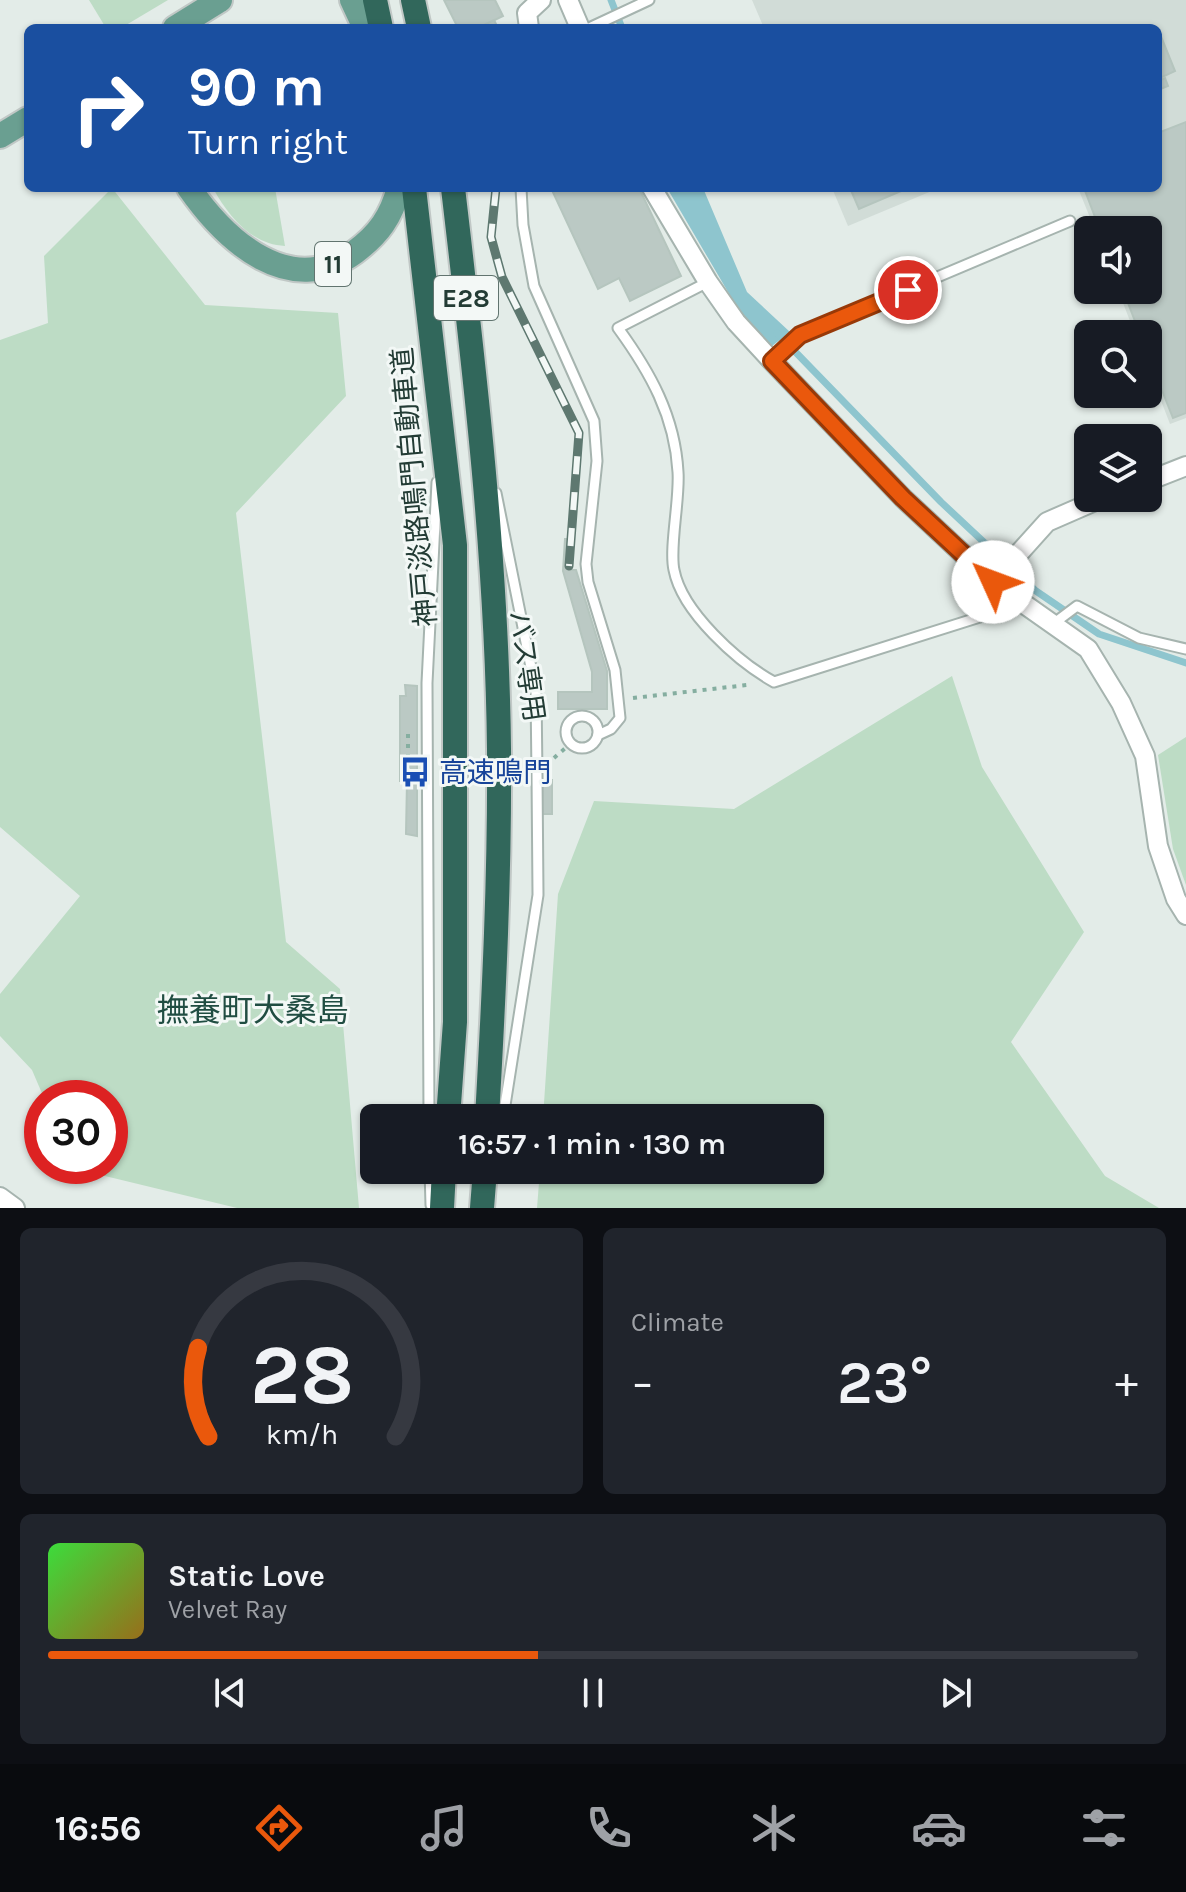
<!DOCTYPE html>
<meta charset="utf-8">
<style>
:root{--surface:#171b24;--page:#20242c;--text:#f1f3f6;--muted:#9ea1a6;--line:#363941;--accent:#ea580c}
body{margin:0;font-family:Karla,"Noto Sans JP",sans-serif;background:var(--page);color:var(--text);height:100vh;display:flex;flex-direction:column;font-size:30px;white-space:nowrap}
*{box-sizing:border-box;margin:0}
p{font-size:26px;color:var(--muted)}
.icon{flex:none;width:44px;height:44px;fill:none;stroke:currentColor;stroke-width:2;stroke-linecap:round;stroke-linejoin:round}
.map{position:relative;height:1208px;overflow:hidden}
.details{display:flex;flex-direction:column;gap:20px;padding:20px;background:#0d0f14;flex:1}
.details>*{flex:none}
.banner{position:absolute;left:24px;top:24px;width:1138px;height:168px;border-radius:12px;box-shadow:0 2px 6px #0004;background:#1a4fa0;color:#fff;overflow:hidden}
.tools{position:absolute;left:1074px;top:216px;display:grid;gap:16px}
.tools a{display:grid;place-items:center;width:88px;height:88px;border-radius:12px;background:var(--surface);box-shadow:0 2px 6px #0004;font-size:40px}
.speed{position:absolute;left:24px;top:1080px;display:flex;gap:16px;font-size:40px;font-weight:700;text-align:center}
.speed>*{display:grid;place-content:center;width:104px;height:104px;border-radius:50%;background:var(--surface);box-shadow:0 2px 6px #0004;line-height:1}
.speed .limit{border:12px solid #d22;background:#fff;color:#111}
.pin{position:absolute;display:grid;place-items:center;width:68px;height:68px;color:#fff;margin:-34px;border:4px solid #fff;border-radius:50%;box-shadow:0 2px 8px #0007}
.me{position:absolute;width:88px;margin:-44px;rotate:313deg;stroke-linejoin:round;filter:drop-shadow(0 0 6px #0008)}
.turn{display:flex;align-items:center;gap:28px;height:168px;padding:0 32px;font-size:36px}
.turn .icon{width:104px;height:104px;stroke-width:2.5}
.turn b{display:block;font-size:56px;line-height:68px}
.big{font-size:60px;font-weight:600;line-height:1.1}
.details .card{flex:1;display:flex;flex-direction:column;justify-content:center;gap:12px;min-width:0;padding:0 28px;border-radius:12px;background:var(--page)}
.details .dial{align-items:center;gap:0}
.dial svg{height:208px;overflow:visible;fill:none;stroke:var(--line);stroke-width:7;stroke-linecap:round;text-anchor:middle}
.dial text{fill:var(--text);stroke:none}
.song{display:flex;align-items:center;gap:24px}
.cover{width:96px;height:96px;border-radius:12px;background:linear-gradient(135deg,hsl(120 70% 55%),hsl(40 70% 35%))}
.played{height:8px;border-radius:4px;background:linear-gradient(90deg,var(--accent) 45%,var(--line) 45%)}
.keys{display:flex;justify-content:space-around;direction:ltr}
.heat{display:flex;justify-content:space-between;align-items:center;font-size:44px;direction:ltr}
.details .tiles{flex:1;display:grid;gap:20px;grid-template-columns:1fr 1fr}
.card:last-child{grid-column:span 2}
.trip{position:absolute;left:360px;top:1104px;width:464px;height:80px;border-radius:12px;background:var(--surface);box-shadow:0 2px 6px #0004;font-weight:600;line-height:80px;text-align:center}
.menu{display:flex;height:128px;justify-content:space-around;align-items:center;background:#090b0e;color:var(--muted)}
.menu .icon{width:56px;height:56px}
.menu .active{color:var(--accent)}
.menu b{font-size:36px;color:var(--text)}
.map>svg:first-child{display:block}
.built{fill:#d1dcd7}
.green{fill:#bddcc5}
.water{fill:#8ec5ce}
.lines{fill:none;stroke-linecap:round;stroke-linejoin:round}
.stream{stroke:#8ec5ce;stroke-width:7}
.building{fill:#bbc9c4;stroke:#b5c5be;stroke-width:2}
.service-casing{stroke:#a6b4af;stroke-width:13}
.minor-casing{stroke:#a6b4af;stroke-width:22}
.primary-casing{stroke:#c1c8c6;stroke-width:28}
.motorway-casing{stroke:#c1c8c6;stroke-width:28}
.path{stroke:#85aea0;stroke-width:4;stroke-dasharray:4 6;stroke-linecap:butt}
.service{stroke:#fff;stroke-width:9}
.minor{stroke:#fff;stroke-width:18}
.primary{stroke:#6a9f91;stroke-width:24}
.motorway{stroke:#31675b;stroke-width:24}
.rail-casing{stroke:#5e7870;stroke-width:9}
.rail{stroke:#f3f8f6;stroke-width:6;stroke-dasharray:18;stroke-linecap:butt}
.route-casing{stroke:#983908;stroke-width:20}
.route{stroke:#ea580c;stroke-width:14}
.labels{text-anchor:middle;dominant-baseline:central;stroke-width:6;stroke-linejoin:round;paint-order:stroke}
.shield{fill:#f3f8f6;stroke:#61746f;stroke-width:2}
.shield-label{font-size:26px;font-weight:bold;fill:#233c35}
.street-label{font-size:28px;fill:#233c35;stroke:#f3f8f6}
.transit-label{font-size:28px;fill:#164399;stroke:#f3f8f6;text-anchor:start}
.quarter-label{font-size:32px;fill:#204d42;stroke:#f3f8f6}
</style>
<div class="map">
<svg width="1186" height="1208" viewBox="0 0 1186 1208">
<rect width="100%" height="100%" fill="#e3ece8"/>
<g class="built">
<path d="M752,0H1186V418L1170,424L1148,367V334H1135L1118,290H1148V230H1095L1078,188H1158V28H764Z"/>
<path d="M832,188H939L848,226Z"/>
</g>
<g class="green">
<path d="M89,0H168L121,28H106Z"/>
<path d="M112,188L205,305L338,313L346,396L236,513L286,942L340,989L359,1208H237L72,1168L110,1166V1098H44L32,1070L0,1036V994L80,896L0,827V340L48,323L44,256Z"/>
<path d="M213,188H275L285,246C252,245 228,216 213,188Z"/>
<path d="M952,676L982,767L1084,932L1011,1042L1105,1176L1159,1208H537L540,1170H810V1118H543L558,894L594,801L734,809Z"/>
<path d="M1186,737V885L1173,849L1158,755Z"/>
</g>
<path class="water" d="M667,188H703L747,292L790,332L772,346L738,309Z"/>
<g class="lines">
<g class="stream">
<path d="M611,0L622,28"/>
<path d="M777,333L941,502L1036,591L1099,634L1186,663"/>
</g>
</g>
<g class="building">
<path d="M444,0H495L503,16L478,28H458Z"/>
<path d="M494,20L498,28H478Z"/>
<path d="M1158,29L1175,71L1158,79Z"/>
<path d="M1165,78L1168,86L1158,90V81Z"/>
<path d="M1186,122V413L1173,418L1148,355V334H1140L1123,290H1148V230H1100L1084,188H1158V133Z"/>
<path d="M551,188H639L681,276L630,301L619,278L598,289Z"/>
<path d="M850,188H908L859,209Z"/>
<path d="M565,539H572L569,566L571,570H576L607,671V709H558V692H592V672L563,571Z"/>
<path d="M405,685L417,686V836L406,834L407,781H400V696H406Z"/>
<rect x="542" y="780" width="10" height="34"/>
</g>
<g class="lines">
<g class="service-casing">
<g id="service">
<path d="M589,28L649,0"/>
<path d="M521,188L523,225L534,286L594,421L597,461L586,564L588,582L615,670L620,718L611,729L598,735"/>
<path d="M708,282L618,328C650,372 675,416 678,472C680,499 669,548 674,570C682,612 738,662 774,682L1021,604"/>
<path d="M772,361L800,335L1070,221"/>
<path d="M496,493L536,692L537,775L538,895L503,1118"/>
<path d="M1053,624L1077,606L1139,638L1186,649"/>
<circle cx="582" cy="732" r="16"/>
<path d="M429,1118L427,683L437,482"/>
<path d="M430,1170L431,1205"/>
</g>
</g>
<g class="minor-casing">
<g id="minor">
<path d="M568,0L580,28"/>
<path d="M529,28L527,13L541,0"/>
<path d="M652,188L708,282L736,322L772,361L903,498L993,582L1088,649L1121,703L1145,756L1158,846L1176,899L1186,915"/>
<path d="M1148,481L1186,466"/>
<path d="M993,582L1047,522L1102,498"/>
<path d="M0,1197L15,1208"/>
</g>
</g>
<g class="primary-casing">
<g id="primary">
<path d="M352,0L365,28"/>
<path d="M175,28L220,0"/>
<path d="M0,136L28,119"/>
<path d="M189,188C226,241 290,300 355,252C379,234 391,217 399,188"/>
</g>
</g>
<g class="motorway-casing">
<g id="motorway">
<path d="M375,0L381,28"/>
<path d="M413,0L419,28"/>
<path d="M414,188L455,545V1022L448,1118"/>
<path d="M453,188C475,374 497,561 499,749C500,872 494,995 487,1118"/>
<path d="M442,1208L444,1170"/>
<path d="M482,1208L485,1170"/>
</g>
</g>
<g class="path">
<path d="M633,698L747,685"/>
<path d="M408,734V775H413"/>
<path d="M554,758L570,744"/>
</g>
<use href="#service" class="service"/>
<use href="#minor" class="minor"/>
<use href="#primary" class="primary"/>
<use href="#motorway" class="motorway"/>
<g class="rail-casing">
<path id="rail" d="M496,188L491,237L502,277L579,433L569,566"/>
</g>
<use href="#rail" class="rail"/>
</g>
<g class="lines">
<g class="route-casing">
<path id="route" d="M908,290L800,335L772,361L903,498L993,582"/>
</g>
<use href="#route" class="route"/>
</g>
<defs>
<g id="bus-bare" transform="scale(2.4)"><path d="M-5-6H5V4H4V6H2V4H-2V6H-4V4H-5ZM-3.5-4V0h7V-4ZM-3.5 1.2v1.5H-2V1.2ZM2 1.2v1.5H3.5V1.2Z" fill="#1a4fb4" stroke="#f3f8f6" stroke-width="2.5" paint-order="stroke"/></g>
</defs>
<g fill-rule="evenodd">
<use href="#bus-bare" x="415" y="772"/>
</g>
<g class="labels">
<g class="shield">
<rect x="315" y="242" width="36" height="44" rx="6"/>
<rect x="434" y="276" width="64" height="44" rx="6"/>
</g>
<g class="shield-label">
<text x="333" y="264">11</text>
<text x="466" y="298">E28</text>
</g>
<g class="street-label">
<text transform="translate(414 487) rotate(-95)">神戸淡路鳴門自動車道</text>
<text transform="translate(527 666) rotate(82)">バス専用</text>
</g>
<g class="transit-label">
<text x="439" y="772">高速鳴門</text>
</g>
<g class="quarter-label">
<text x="253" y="1010">撫養町大桑島</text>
</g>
</g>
</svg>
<div class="tools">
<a><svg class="icon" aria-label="sound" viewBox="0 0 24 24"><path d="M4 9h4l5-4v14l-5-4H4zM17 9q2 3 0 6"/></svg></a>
<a><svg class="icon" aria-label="search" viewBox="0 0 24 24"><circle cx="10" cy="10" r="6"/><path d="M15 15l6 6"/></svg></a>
<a><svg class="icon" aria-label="layers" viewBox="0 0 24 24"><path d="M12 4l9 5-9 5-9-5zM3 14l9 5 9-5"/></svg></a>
</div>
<div class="speed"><div class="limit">30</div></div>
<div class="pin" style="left:908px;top:290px;background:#d93025"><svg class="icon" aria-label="arrive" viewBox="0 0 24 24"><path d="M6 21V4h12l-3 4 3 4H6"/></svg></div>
<svg class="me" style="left:993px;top:582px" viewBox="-20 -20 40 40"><circle r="19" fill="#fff"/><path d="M0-13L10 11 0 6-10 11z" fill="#ea580c"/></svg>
<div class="trip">16:57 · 1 min · 130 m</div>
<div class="banner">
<div class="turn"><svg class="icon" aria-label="right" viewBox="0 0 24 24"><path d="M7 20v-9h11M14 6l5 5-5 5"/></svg><div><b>90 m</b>Turn right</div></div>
</div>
</div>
<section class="details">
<div class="tiles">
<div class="card dial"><svg viewBox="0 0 100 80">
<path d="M14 69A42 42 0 1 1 86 69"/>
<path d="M14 69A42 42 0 0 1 10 35" stroke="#ea580c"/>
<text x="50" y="56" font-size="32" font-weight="700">28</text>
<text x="50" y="72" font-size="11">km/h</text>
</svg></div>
<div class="card"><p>Climate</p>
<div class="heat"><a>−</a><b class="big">23°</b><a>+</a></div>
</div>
<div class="card">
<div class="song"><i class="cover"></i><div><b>Static Love</b><p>Velvet Ray</p></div></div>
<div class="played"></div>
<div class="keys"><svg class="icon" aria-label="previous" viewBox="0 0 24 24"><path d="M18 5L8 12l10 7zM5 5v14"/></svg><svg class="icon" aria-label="pause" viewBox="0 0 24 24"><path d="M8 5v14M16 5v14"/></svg><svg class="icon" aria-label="next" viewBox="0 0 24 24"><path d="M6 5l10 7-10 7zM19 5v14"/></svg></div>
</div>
</div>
</section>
<nav class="menu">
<b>16:56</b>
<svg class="icon active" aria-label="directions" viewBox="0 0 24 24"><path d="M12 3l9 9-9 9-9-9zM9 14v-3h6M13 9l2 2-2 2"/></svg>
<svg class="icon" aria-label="music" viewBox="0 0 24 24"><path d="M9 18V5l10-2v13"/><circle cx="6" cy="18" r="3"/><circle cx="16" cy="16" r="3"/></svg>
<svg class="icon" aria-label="phone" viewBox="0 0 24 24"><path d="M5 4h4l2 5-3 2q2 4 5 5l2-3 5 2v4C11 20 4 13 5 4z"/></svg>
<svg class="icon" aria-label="climate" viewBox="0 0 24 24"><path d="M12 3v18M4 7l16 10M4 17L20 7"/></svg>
<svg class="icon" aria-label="car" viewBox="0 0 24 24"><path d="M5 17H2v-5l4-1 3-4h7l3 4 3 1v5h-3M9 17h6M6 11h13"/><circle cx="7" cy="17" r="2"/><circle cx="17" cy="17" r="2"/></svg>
<svg class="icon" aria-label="filters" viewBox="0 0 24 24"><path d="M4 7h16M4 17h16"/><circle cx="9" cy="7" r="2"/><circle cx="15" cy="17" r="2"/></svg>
</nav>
